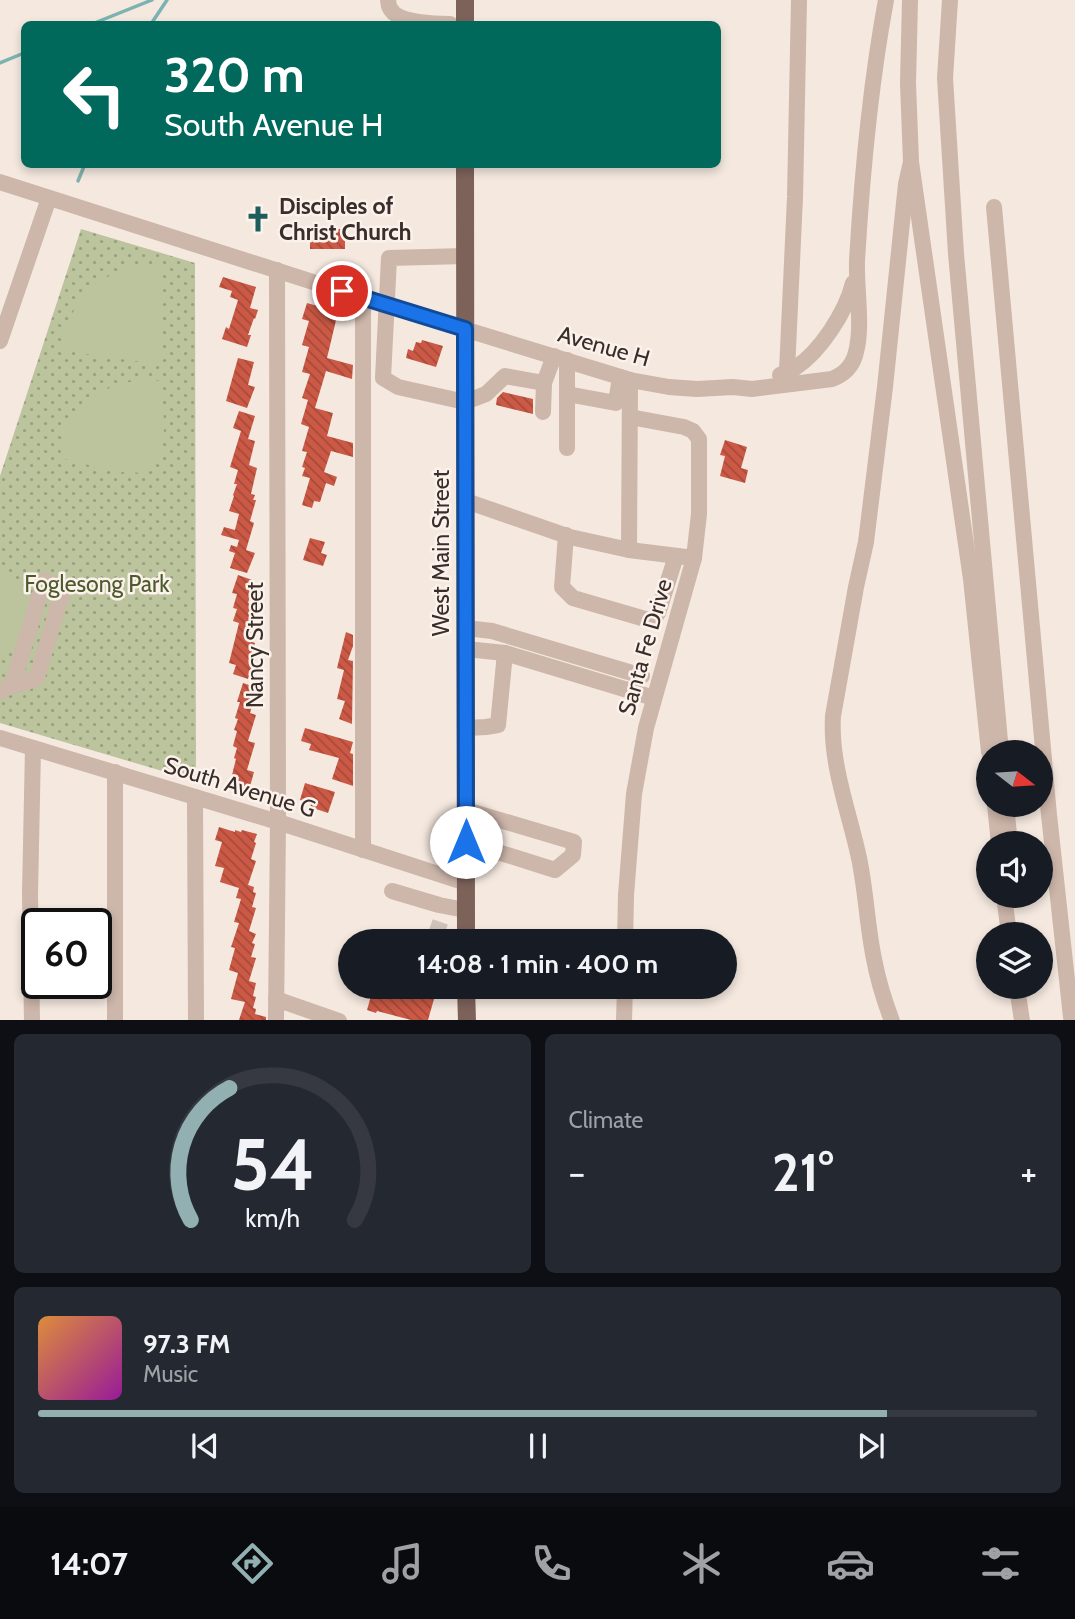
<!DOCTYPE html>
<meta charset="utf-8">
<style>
:root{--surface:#171b24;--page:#242831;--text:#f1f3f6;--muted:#9ea1a6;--line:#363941;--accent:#92b0b1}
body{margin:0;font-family:Cabin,sans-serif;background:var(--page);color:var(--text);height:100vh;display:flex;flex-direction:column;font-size:26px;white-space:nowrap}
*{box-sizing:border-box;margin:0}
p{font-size:23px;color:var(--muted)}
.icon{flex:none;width:38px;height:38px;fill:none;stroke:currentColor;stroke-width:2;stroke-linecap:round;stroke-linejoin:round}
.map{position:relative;height:1020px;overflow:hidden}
.details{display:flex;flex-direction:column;gap:14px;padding:14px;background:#0d0f14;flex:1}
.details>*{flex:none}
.banner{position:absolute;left:21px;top:21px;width:700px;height:147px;border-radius:10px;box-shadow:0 4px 10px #0003;background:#00695c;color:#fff;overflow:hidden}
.needle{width:46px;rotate:107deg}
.controls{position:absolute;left:976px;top:740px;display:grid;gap:14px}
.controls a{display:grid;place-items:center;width:77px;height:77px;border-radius:50%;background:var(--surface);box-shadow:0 4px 10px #0003;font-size:35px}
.speed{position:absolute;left:21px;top:908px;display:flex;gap:14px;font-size:35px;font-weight:700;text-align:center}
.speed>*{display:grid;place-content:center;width:91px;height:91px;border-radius:50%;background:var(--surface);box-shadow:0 4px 10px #0003;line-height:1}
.speed .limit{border:4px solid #111;border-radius:10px;background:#fff;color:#111}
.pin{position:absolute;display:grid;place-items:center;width:60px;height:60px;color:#fff;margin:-30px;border:4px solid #fff;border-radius:50%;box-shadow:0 2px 7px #0007}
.me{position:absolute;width:77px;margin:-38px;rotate:0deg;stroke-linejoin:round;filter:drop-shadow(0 0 5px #0008)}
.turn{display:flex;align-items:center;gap:24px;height:147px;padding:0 28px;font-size:32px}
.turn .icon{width:91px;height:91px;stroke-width:2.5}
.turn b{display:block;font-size:49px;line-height:60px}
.big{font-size:52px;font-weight:700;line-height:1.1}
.details .widget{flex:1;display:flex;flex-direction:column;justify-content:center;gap:10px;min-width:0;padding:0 24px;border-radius:10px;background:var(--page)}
.details .dial{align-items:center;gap:0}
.dial svg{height:182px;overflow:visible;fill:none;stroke:var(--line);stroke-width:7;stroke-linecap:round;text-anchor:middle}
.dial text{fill:var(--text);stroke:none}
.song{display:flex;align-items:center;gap:21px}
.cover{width:84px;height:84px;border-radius:10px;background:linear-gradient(135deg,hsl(30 70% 55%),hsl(300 70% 35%))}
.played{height:7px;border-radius:4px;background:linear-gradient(90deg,var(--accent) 85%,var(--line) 85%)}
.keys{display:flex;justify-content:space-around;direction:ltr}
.heat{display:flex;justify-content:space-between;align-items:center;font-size:38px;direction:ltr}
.details .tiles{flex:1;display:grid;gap:14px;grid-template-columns:1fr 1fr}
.widget:last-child{grid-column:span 2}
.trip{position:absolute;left:338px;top:929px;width:399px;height:70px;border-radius:35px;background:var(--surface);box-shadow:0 4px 10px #0003;font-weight:700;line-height:70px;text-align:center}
.menu{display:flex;height:112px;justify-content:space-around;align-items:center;background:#090b0e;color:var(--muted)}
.menu .icon{width:49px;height:49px}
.menu .current{color:var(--accent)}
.menu b{font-size:32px;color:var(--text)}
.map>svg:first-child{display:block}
.park{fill:url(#park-dots)}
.pitch{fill:#bbc49d}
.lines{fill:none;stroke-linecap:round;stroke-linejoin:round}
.stream{stroke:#7cb3b0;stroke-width:3.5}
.building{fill:url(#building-back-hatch)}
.minor-tunnel{stroke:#cfc3bb;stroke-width:16;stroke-dasharray:16 8;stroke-linecap:butt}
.minor{stroke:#cdb6aa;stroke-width:16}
.major{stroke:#7d625a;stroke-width:18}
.route-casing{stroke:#114b97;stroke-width:18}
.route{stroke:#1a73e8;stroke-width:12}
.labels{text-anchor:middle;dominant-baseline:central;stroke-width:5;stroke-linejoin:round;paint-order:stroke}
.poi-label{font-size:23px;font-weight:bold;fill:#3a2d2a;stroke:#fbf2ec;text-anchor:start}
.street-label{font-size:23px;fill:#3a2d2a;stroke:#fbf2ec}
.park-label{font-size:23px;fill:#4d5a2c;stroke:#fbf2ec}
</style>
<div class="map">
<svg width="1075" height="1021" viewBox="0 0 1075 1021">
<defs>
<pattern id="park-dots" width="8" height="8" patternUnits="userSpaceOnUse" patternTransform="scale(1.75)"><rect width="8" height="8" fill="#bbc49d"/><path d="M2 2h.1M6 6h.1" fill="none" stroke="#99a080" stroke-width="1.8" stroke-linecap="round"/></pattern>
<pattern id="building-back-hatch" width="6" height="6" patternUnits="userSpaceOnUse" patternTransform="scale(1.75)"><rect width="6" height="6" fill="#cb5945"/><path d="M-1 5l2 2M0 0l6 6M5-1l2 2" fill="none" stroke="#a64a3a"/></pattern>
</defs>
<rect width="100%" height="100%" fill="#f4e8df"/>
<path class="park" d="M81,229L195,263L196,781L0,723V476Z"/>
<g class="pitch">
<path d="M150,264L161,265L163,356L156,364L59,350C67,315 84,287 117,272C127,268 139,266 150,264Z"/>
<path d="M140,380L160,381C162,411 173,451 148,473L117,472L60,458C61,451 61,443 63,436C74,399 105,386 140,380Z"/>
<path d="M0,575L24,582L22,591L32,593L14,654L0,650Z"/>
</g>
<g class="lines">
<g class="stream">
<path d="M92,24L152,0"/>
<path d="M151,24L167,0"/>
<path d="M0,63L24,53"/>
<path d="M78,181L85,164"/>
</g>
</g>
<g class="building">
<rect x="310" y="229" width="35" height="20"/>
<path d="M223,277L256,287L250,308L258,310L255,319L254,318L248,335H251L247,347L222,339L226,327L229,329L238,300L230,297L232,291L219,287Z"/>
<path d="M307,303L338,312L327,358L353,365L352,379L326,371L315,408L333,413L327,436L353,443V457L331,451L324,472L337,477L334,486L326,483L320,502L314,501L312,508L302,505L310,478L302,476L305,468L302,467L307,452L302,451L309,427L301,424L308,400L302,398L310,374L302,372L309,347L302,345L309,321L302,319Z"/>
<path d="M422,340L443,346L436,367L406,358L408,349L413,351L416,342L421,343Z"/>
<path d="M238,358L254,362L248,385L255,387L247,408L226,401Z"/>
<path d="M503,392L533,399V414L496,405L497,398Z"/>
<path d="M239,411L255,416L248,439L255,441L249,465L257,468L251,494L255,495L253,500H256L250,521L254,523L246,550L255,553L247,573L230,568L235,553L229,551L231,545L237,547L239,540L221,535L224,527L235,530L239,514L229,511L234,496L233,495L237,484H234L238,470L230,467L241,431L233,428Z"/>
<path d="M725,440L747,447L741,468L748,470L745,483L720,476L725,456L720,455Z"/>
<path d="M310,538L325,542L321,553L327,555L323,566L303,560Z"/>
<path d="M238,575L255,581L248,603L255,606L251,620L253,621L250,631L255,633L252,642L255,643L250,658L256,659L248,679L233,674L236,665L229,663L239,623L233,621L237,609L233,608L237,594L232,593Z"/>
<path d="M346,632L353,635V646L348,660L353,661L352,724L339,719L345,701L337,699L344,670L337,668Z"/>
<path d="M243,683L255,687L252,696L255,697L250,713L256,715L248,741L255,743L247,770L254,772L249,790L236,787L239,777L232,775L236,759L234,758L237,748L233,746L237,731L234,730L238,719L235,718L240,702H237Z"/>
<path d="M305,728L353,742L350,753L353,754V786L332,779L339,758L309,750L311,744L301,741Z"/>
<path d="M305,783L335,792L328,813L310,807L311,804L300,800Z"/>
<path d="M219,827L235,832V830L241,832L242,830L257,834L254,842L256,843L251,859L256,861L248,885L254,887L253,892L256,893L252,907L256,908L249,931L256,934L252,943L255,944L251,957L256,958L249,981L256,983L253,996L256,997L253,1008L256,1009L255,1014L266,1017V1020H239L245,1002L231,999L238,973L229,970L235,948L231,947L239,923L234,922L241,899L236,898L239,888L220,882L224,868L215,866L222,842L215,840Z"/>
<path d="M500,930L532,939V942H492L496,931L499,932Z"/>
<path d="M389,987L424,997L426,989L436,992L428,1020H411L377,1011L376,1013L367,1010L373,989L387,993Z"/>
</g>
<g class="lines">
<path class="minor-tunnel" d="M435,937L441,920"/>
<g class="minor">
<path d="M388,0C389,5 388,7 392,11C400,23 436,24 450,24"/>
<path d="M910,0L908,83L911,162L971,579L989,752"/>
<path d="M950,0L945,78L956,254L1001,752"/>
<path d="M0,182L363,298L630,380L669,387L697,389L733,387L752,389L832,379C845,374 853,366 856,352C863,326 856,289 857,261C862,174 870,86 886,0"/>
<path d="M994,207L1049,815L1071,1017L1073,1021"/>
<path d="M465,256L389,258L383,378L398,387L465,402L486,394L505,376L544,383"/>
<path d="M0,341L49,198"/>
<path d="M567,360V448"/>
<path d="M787,371L795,197L799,0"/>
<path d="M780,375C784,373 790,371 795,368C820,352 846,312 853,283"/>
<path d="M567,394L616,403L620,377"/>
<path d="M543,412L544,383L554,356"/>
<path d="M466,501L570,537L629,550L694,558"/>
<path d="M566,535L562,587L573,598L652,621L658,613L676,556"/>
<path d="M629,550L630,380"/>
<path d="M466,628L492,631L642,676"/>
<path d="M466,649L505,653L654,698"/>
<path d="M0,692C10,683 26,686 37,677L64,587L44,581L12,686"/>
<path d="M466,728L486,727L498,725L505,653"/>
<path d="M0,738L278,822L466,883"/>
<path d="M195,797L196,1021"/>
<path d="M995,805L999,844"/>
<path d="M1006,805L1009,834"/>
<path d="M466,842L555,870L573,855L574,842L466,810"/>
<path d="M363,850V298"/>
<path d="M392,891L439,905L465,910"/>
<path d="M1004,896L1009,934"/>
<path d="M435,942V937"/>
<path d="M625,942L626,895L634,794L646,728L694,558L699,514V439L693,431L684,427L630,417"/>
<path d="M1017,987L1022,1021"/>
<path d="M276,999L339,1021"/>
<path d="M32,1021L30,894L33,748"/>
<path d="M115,1021V772"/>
<path d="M276,1021L278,822L277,270"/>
<path d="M624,1021L625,987"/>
<path d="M892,1021C884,1000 878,980 874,959C867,925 866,891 859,858C849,811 830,764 833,716L856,587L866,542L885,387L906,184L911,162"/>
</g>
<g class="major">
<path d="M465,0V24"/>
<path d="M465,164L466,942"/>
<path d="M466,987L467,1021"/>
</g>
</g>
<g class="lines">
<g class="route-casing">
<path id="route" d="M342,291L465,329L466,842"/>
</g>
<use href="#route" class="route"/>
</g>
<defs>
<g id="church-bare" transform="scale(2.1)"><path d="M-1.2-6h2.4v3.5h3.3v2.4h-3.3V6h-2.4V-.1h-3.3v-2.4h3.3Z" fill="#1d5e5c" stroke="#fbf2ec" stroke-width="2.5" paint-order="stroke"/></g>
</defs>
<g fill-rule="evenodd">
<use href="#church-bare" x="258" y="219"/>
</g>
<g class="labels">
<g class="poi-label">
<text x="279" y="206">Disciples of<tspan x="279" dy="26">Christ Church</tspan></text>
</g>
<g class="street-label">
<text transform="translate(604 346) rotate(16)">Avenue H</text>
<text transform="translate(441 553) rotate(-90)">West Main Street</text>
<text transform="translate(255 645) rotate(-90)">Nancy Street</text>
<text transform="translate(645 647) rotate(-74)">Santa Fe Drive</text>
<text transform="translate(240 787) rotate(17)">South Avenue G</text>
</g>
<g class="park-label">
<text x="97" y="584">Foglesong Park</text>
</g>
</g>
</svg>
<div class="controls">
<a><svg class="needle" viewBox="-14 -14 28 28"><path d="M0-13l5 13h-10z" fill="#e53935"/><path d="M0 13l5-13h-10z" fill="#9ea1a6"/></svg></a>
<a><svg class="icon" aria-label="sound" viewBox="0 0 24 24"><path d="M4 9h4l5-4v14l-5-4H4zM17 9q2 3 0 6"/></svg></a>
<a><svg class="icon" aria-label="layers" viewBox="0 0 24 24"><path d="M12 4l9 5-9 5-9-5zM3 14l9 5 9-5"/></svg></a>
</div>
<div class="speed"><div class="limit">60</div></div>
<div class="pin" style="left:342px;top:291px;background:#d93025"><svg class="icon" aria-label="arrive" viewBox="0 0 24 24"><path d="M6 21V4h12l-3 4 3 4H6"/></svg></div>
<svg class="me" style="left:466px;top:842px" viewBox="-20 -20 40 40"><circle r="19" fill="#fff"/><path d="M0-13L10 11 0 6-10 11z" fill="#1a73e8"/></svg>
<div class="trip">14:08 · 1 min · 400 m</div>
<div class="banner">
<div class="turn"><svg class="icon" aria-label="left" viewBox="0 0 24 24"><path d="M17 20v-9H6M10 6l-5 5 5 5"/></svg><div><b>320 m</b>South Avenue H</div></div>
</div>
</div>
<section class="details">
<div class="tiles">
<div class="widget dial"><svg viewBox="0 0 100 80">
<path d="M14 69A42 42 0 1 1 86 69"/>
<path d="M14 69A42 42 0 0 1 31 11" stroke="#92b0b1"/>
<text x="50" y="56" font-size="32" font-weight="700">54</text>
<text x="50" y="72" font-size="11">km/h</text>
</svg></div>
<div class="widget"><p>Climate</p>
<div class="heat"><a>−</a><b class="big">21°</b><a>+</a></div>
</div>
<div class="widget">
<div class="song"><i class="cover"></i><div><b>97.3 FM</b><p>Music</p></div></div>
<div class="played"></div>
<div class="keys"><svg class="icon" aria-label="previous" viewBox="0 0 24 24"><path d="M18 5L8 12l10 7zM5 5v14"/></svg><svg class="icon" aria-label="pause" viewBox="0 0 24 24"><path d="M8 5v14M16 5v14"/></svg><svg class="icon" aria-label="next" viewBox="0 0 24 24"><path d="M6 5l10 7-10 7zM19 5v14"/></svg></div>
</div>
</div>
</section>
<nav class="menu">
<b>14:07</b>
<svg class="icon current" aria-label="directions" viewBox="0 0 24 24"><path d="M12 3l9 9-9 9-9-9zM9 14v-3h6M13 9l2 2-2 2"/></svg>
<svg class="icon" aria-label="music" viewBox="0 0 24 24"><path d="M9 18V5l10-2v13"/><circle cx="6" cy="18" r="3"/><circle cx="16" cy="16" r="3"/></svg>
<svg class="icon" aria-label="phone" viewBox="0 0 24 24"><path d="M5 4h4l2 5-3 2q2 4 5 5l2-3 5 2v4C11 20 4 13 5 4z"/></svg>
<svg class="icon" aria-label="climate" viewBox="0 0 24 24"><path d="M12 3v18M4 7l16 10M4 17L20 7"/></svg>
<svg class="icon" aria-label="car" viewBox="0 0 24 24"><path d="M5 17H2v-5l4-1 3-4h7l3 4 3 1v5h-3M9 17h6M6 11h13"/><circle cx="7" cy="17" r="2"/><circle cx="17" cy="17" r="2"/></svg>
<svg class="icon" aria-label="filters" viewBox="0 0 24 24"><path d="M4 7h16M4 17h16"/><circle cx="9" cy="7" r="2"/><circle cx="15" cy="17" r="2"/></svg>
</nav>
